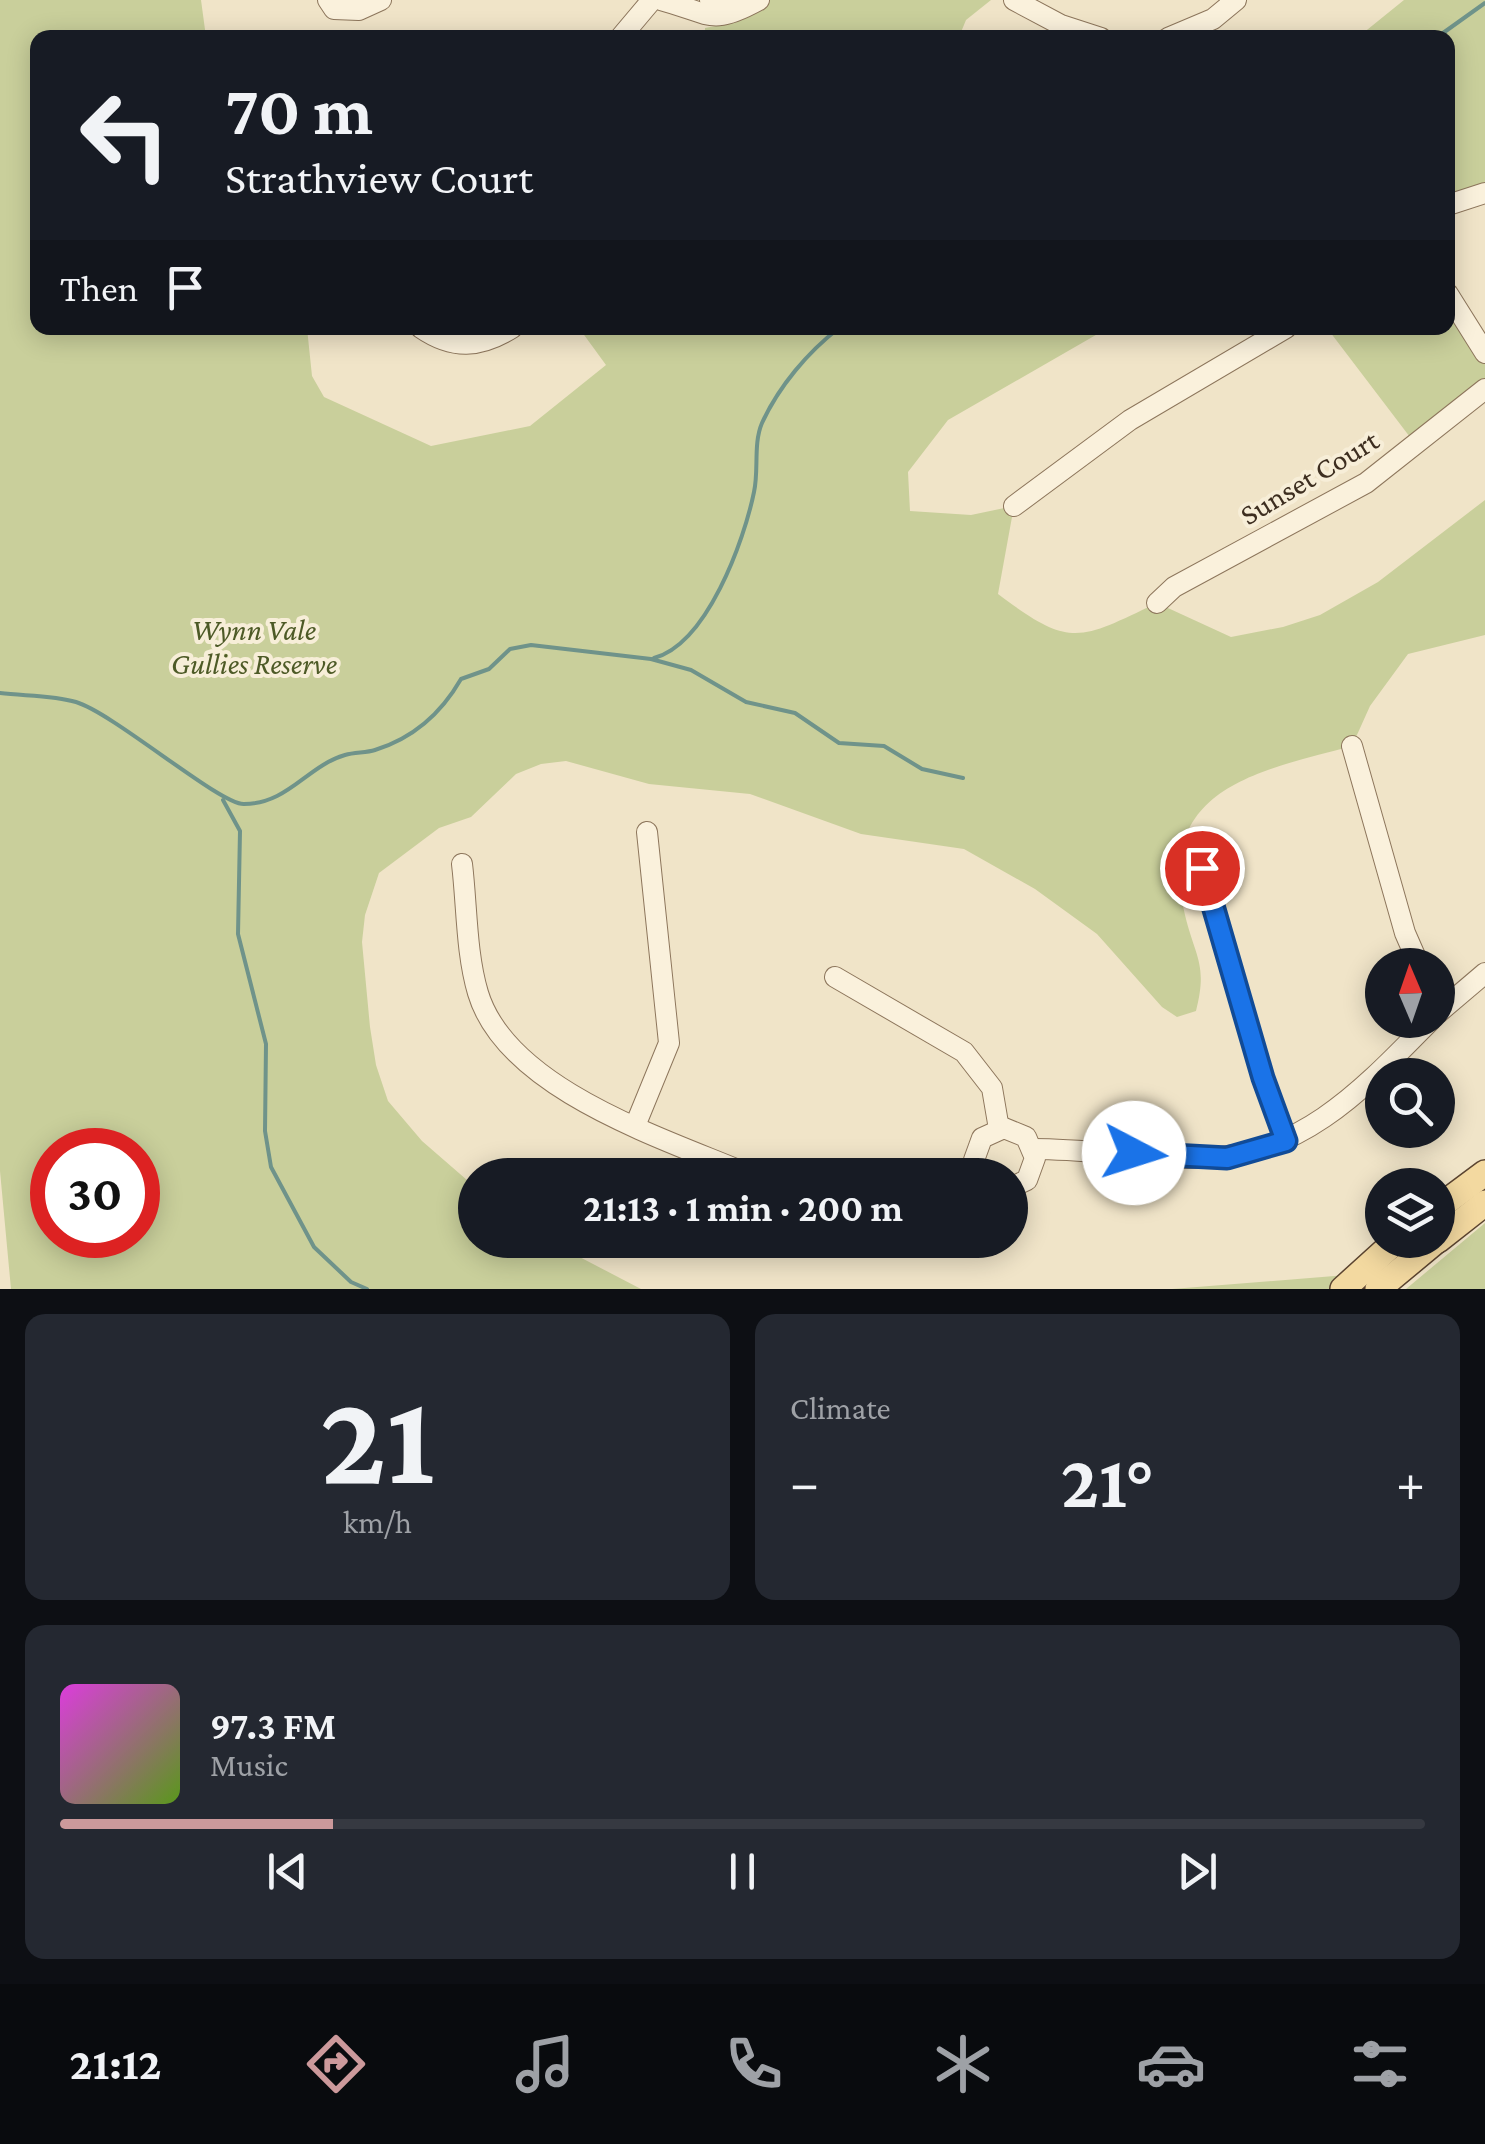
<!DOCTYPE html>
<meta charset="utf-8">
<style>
:root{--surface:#171b24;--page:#242831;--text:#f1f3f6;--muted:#9ea1a6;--line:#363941;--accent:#cc999b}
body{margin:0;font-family:"Crimson Pro",serif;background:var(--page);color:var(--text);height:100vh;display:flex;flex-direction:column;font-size:38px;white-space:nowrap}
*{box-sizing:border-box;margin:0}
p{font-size:32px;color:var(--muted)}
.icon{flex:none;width:55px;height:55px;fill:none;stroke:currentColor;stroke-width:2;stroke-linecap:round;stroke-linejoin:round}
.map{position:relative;height:1289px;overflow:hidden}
.details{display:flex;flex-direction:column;gap:25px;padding:25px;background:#0d0f14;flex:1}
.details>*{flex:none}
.hud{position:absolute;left:30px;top:30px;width:1425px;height:305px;border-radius:20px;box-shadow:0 5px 25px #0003;background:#171b24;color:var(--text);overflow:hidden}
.needle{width:65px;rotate:358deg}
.fabs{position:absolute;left:1365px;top:948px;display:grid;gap:20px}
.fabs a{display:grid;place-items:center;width:90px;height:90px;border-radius:50%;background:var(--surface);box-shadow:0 5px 25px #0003;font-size:50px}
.speed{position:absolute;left:30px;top:1128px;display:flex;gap:20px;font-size:50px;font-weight:700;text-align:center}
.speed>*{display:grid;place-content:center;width:130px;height:130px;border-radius:50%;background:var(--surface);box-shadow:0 5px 25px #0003;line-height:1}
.speed .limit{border:15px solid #d22;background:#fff;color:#111}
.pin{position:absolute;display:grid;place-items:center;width:85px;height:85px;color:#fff;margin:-42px;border:5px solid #fff;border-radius:50%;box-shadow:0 2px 10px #0007}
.me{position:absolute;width:110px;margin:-55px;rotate:95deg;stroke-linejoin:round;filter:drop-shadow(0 0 8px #0008)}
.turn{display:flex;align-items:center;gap:35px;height:210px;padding:0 30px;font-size:45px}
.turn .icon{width:130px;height:130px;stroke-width:2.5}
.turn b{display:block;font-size:70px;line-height:85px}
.then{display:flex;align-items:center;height:95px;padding:0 30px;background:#0003;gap:20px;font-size:38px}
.big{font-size:75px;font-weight:700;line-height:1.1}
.details .card{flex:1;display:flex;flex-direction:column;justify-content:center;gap:15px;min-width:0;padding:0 35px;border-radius:20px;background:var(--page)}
.details .dial{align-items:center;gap:0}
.dial b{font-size:130px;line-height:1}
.song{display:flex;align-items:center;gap:30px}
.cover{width:120px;height:120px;border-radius:15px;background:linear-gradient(135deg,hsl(300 70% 55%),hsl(90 70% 35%))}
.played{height:10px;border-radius:5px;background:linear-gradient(90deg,var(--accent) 20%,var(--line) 20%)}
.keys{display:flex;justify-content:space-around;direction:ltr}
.heat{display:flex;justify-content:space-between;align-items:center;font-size:55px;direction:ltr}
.details .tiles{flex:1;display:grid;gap:25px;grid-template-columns:1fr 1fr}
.card:last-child{grid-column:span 2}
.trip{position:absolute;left:458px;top:1158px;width:570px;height:100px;border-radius:50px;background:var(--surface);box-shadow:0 5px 25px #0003;font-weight:700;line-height:100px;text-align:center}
.dock{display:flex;height:160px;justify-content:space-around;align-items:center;background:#090b0e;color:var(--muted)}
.dock .icon{width:70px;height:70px}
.dock .active{color:var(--accent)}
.dock b{font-size:45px;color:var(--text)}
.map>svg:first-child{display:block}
.green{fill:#c9cf9b;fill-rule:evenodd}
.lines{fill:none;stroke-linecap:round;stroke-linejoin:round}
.stream{stroke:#6f938a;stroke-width:4}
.minor-casing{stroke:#8d765c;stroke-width:22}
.major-casing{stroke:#5b4430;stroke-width:28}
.minor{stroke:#faf1dc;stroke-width:20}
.major{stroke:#f3d9a0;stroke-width:25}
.route-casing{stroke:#114b97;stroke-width:25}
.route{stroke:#1a73e8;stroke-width:18}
.labels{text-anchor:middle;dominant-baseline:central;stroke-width:8;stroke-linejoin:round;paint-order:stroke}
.street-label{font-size:30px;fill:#3d2e20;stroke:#f7eed8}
.park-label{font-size:30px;font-style:italic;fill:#4d5a26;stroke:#f7eed8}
</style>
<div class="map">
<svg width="1485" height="1289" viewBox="0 0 1485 1289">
<rect width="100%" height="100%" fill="#f0e4c8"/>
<g class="green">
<path d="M0,0H201L206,37L38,38V328H307L312,376L324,397L431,446L530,426L606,365L579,328H1108L948,420L908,472L910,511L971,515L1014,506L998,594C1071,649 1079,640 1157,603L1231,637L1283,627L1320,615L1378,582L1485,500V635L1408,654L1370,706L1352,746C1259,771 1154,788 1185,915C1195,957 1208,964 1196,1011L1177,1017L1162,1007L1097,934L1035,889L964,849L861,834L750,794L649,784L566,761L541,764L516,774L471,817L439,828L379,873L365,915L362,942L370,1027L376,1065L388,1101L422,1141L475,1187V1240H547L641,1289H11L0,1171ZM52,1150H138V1235H52Z"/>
<path d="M759,0H991L966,20L959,37L705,38V28L737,22Z"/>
<path d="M1404,0H1485V193L1454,202L1448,193V38H1357Z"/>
<path d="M1448,294L1485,353V389L1416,445L1327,328H1448Z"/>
<path d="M1485,1223V1289H1406Z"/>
<path d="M1359,1274L1343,1289H1172Z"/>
</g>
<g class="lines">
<g class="stream">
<path d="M1436,38L1485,3"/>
<path d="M654,658C707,644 744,541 754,492C759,470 753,444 762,423C779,386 808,352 839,328"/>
<path d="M0,693C24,696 53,695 76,702C115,714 220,805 244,804C288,804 307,766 345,755C355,752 366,753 375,750C414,738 442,712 461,679L489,669L510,649L531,645L651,659L691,670L746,702L795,713L839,743L884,746L922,769L963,778"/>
<path d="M223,800L240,831L238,934L266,1044L265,1131L271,1167L314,1247L351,1282L367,1289"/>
</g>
<g class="minor-casing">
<g id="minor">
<path d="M328,0L334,9L359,10L381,0"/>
<path d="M661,0C710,13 710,27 759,0"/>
<path d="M710,0L724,6L743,5"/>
<path d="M1014,0L1061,25L1101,38"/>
<path d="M620,38L652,0"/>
<path d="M1168,38L1213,19L1236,0"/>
<path d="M1448,205L1485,193"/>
<path d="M1448,294L1485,353"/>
<path d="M421,328C453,350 480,348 512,328"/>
<path d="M1014,506L1130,420L1286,328"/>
<path d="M1157,603L1174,587L1366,483L1485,389"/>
<path d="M1352,746L1405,933L1419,965"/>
<path d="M462,864C467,905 466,953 478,993C507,1090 666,1139 750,1175"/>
<path d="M1202,868L1263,1078L1287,1141"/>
<path d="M835,977L964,1052L992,1088L999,1129"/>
<path d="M1438,1013L1485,973"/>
<path d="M635,1126L669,1043L647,832"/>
<path d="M1034,1149C1090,1149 1146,1159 1202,1158C1302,1157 1366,1086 1431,1020"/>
<path d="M981,1175L974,1160L982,1138L1004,1128L1026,1137L1035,1158L1027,1180L1010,1188"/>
</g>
</g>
<g class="major-casing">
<g id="major">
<path d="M1438,1208L1485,1173"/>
<path d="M1438,1240L1485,1203"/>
<path d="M1343,1289L1397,1240"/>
<path d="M1378,1289L1437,1240"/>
</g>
</g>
<use href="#minor" class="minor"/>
<use href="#major" class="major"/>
</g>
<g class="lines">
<g class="route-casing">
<path id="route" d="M1134,1153L1227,1158L1286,1141L1263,1078L1202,868"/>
</g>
<use href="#route" class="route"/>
</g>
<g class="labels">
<g class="street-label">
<text transform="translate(1309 477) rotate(-31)">Sunset Court</text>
</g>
<g class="park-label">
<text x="254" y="629">Wynn Vale<tspan x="254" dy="34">Gullies Reserve</tspan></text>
</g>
</g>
</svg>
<div class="fabs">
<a><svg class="needle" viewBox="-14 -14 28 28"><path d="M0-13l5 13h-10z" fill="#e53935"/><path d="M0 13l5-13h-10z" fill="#9ea1a6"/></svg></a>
<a><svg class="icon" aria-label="search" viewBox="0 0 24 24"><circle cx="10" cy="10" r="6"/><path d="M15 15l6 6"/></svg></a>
<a><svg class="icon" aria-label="layers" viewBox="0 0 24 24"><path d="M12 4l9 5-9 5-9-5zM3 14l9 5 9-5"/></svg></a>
</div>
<div class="speed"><div class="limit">30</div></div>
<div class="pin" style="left:1202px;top:868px;background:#d93025"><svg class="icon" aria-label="arrive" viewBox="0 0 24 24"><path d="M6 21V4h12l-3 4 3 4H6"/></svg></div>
<svg class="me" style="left:1134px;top:1153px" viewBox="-20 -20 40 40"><circle r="19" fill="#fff"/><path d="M0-13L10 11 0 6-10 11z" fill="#1a73e8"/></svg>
<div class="trip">21:13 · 1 min · 200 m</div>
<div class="hud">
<div class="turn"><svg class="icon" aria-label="left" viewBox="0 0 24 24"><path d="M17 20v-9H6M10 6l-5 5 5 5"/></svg><div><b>70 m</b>Strathview Court</div></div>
<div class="then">Then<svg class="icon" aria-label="arrive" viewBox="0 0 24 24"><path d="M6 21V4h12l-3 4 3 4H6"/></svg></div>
</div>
</div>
<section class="details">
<div class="tiles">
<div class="card dial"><b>21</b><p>km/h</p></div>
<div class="card"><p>Climate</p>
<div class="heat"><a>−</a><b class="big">21°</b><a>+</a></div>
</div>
<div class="card">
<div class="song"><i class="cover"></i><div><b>97.3 FM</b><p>Music</p></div></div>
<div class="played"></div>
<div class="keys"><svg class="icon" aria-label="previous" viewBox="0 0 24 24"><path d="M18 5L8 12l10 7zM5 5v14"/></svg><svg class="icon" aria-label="pause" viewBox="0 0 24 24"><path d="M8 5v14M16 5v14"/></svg><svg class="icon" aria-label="next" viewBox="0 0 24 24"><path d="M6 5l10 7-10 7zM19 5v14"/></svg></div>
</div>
</div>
</section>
<nav class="dock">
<b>21:12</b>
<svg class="icon active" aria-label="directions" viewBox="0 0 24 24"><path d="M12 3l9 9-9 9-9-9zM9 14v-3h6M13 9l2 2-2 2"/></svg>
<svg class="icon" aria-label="music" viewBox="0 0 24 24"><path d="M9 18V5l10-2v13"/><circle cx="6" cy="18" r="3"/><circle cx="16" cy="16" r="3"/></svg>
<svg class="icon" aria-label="phone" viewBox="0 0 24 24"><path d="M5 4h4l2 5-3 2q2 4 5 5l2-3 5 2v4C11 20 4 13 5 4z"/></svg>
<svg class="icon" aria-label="climate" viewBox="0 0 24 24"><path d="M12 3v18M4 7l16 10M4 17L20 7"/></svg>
<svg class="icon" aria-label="car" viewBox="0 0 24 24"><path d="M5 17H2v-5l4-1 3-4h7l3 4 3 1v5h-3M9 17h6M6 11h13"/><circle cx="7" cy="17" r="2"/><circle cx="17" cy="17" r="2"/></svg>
<svg class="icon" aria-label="filters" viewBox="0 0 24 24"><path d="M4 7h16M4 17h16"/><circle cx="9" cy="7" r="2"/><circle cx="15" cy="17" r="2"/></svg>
</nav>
